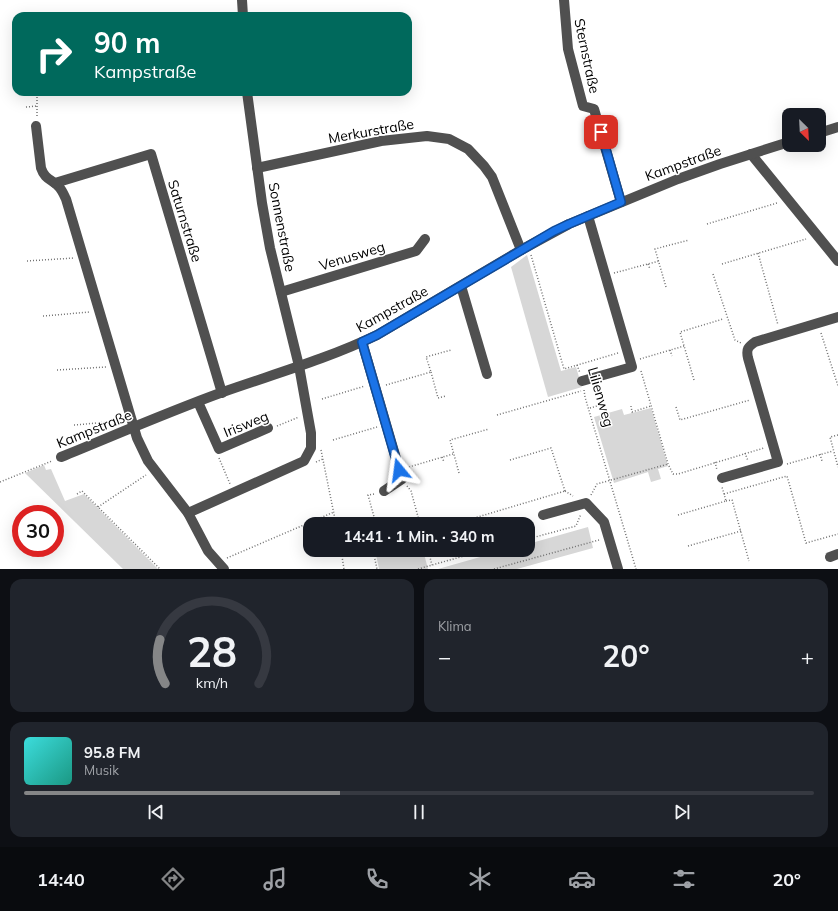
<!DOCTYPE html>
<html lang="de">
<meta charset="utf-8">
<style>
:root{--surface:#171b24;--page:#20242c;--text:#f1f3f6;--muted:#9ea1a6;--line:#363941;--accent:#858687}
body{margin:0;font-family:Mulish,sans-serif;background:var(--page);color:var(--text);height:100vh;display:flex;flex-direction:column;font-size:15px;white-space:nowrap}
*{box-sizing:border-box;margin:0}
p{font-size:13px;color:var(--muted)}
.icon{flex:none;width:22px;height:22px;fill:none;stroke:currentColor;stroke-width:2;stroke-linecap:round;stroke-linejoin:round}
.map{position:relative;height:569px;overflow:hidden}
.details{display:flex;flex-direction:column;gap:10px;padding:10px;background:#0d0f14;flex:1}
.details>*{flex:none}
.banner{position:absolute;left:12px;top:12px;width:400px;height:84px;border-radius:12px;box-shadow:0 4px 16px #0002;background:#00695c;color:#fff;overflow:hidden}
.needle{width:26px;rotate:156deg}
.buttons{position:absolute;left:782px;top:108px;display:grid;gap:8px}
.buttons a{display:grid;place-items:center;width:44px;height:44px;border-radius:8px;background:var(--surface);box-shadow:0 4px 16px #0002;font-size:20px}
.speed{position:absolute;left:12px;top:505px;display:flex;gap:8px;font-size:20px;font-weight:700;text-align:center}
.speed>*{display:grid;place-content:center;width:52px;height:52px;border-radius:50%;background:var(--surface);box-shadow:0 4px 16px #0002;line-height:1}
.speed .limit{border:6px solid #d22;background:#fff;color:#111}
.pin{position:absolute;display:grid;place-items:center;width:34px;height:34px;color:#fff;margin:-17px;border-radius:8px;box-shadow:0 2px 6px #0006}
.me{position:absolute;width:44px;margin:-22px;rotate:344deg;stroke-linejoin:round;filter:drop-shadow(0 0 3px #0008)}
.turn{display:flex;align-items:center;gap:14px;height:84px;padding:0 16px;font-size:18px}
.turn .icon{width:52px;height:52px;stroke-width:2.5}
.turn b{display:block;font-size:28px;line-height:34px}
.big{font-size:30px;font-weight:700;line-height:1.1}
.details .card{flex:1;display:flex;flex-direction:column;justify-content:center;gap:6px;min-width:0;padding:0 14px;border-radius:12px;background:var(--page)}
.details .dial{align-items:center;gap:0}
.dial svg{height:104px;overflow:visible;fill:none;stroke:var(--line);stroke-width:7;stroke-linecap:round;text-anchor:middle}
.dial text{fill:var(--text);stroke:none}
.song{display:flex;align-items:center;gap:12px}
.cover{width:48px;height:48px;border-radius:6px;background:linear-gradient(135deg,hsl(180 70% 55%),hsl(170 70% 35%))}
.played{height:4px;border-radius:2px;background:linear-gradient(90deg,var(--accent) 40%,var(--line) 40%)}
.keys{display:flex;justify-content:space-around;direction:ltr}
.heat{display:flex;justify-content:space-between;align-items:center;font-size:22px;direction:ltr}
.details .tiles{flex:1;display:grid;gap:10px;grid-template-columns:1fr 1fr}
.card:last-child{grid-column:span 2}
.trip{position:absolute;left:303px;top:517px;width:232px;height:40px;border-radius:12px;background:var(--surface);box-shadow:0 4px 16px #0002;font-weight:700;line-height:40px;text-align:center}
.menu{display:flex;height:64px;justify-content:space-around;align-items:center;background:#090b0e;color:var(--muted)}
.menu .icon{width:28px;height:28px}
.menu .on{color:var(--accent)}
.menu b{font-size:18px;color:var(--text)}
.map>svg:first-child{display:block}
.green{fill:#d7d7d7}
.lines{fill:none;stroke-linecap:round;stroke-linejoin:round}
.path{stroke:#727272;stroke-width:1.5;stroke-dasharray:1 2;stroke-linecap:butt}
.minor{stroke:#505050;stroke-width:10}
.route-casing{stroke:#114b97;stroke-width:10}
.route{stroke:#1a73e8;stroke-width:7}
.labels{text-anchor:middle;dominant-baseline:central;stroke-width:3;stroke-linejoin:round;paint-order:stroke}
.street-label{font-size:14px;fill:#000;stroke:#fff}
</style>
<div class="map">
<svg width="838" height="569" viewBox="0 0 838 569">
<rect width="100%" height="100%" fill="#fff"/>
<g class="green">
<path d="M527,255L561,371L576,367L582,387L548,397L511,267Z"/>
<path d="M651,408L668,466L658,469L661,479L651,482L648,472L614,483L594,417L622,409L624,415Z"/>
<path d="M44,465L46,470L51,469L65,501L84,494L158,569H123L25,473Z"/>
<path d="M588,527L593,548L517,569H438L505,550H528V544Z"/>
<path d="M375,550H423L428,569H379Z"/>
</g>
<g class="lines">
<g class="path">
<path d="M26,107L37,106"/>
<path d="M37,116V92"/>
<path d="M707,224L777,203"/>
<path d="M758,253L778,325"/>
<path d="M531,255L564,369L618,353"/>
<path d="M27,261L74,258"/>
<path d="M648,264L650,269"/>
<path d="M722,264L806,239"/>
<path d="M614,273L659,261"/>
<path d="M713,274L735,340L741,343"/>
<path d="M666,287L655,249L689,240"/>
<path d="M43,316L90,312"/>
<path d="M821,333L838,386"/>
<path d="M670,350L672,356"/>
<path d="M640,359L684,346"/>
<path d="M577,365L580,373"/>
<path d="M57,370L106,367"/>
<path d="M641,371L668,464L673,474H678L764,448"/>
<path d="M431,372L438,398L446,396"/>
<path d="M694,380L680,332L723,319"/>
<path d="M386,385L431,372L426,357L451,350"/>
<path d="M584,390L585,397L636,569"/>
<path d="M322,399L365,386"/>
<path d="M631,406L632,412L651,406"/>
<path d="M676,407L680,420L750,400"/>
<path d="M590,408L597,406"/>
<path d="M497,415L581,391"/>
<path d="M74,425L120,421"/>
<path d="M277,426L299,417"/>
<path d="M838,435L830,437L838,467"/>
<path d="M333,440L377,427"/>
<path d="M321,450L336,524"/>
<path d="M745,453L748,461"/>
<path d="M820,454L822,461"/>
<path d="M442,457L444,462"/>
<path d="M219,458L230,484"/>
<path d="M510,460L551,448L565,491"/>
<path d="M316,462L323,459"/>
<path d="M715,462L717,470"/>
<path d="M787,464L833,451"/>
<path d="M409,467L453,454"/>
<path d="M459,473L450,440L489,429"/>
<path d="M0,482L52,461"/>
<path d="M407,486L411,491L420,524"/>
<path d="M565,491L573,496"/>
<path d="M77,494L82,491L160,569"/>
<path d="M374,494L368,495L376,524"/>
<path d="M724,494L787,476L806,543L838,534"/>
<path d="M591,495L597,484L668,464"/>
<path d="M726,501L732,500L749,561"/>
<path d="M98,507L146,475"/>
<path d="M678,515L726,501L722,487"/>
<path d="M471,519L565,491"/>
<path d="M528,539L576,526L581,514"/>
<path d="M688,546L741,531"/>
<path d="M341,550L344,569"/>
<path d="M373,550L377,569"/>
<path d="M428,550L432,565"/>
<path d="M227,558L334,512"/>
<path d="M418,569L471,554H476L490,550"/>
<path d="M494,569L599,540"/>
</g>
<g class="minor">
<path d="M242,0L243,16"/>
<path d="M564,0L568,49L583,106L594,109L621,202"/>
<path d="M36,126L41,168C45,180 52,179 59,187C62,190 64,195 66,199L137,438L148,461L188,513L208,551L224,569"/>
<path d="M819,133L838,127"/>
<path d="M751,154L838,261"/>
<path d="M257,168L381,141L427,136L449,139L468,149L484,166L492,177L521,250"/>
<path d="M55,183L151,154L222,393"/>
<path d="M461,286L487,374"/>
<path d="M281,292L416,251L425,239"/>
<path d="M362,342L402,479L384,491"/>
<path d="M582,381L632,367L588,216"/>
<path d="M198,402L219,449L268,428"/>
<path d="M61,457C115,435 168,412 223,392C274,374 327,359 377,335L521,250L569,224L678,179L720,164L789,142"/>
<path d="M722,478L778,462L748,358C746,349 748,347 755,342L838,317"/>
<path d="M188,513L304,461L311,448V433L299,366L270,248L262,203L247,92"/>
<path d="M543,515L586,503L604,522L618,569"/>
<path d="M830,557L838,554"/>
</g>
</g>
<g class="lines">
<g class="route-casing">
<path id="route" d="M399,470L362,342L377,335L554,231L569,224L621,202L601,132"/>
</g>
<use href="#route" class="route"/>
</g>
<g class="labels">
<g class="street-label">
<text transform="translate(587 56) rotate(78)">Sternstraße</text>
<text transform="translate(371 131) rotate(-10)">Merkurstraße</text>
<text transform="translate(683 163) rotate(-20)">Kampstraße</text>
<text transform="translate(185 221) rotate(73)">Saturnstraße</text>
<text transform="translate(282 227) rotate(79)">Sonnenstraße</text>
<text transform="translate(352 256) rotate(-17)">Venusweg</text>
<text transform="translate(392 309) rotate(-29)">Kampstraße</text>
<text transform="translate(601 397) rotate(74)">Lilienweg</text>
<text transform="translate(246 424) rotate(-22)">Irisweg</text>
<text transform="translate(94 429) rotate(-22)">Kampstraße</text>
</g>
</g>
</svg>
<div class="buttons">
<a><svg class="needle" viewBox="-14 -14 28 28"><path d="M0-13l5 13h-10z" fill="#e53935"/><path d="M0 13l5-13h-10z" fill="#9ea1a6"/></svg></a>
</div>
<div class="speed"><div class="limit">30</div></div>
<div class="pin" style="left:601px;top:132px;background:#d93025"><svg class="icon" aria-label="arrive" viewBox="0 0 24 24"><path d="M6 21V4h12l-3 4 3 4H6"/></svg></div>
<svg class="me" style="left:399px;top:470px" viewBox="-20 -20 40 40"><path d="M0-17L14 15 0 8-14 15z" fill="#1a73e8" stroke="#fff" stroke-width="4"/></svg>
<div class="trip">14:41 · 1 Min. · 340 m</div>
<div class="banner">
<div class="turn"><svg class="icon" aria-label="right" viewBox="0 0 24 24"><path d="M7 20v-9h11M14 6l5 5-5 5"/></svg><div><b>90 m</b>Kampstraße</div></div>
</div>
</div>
<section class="details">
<div class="tiles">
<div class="card dial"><svg viewBox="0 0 100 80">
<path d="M14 69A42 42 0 1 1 86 69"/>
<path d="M14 69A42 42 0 0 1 10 35" stroke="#858687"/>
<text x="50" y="56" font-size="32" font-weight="700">28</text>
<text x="50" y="72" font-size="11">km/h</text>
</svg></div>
<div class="card"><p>Klima</p>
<div class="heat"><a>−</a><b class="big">20°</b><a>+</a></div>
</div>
<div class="card">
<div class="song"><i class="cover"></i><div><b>95.8 FM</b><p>Musik</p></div></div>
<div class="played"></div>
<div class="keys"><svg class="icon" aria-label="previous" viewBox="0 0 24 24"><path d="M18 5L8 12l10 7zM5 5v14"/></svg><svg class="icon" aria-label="pause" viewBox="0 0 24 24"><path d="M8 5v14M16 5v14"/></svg><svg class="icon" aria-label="next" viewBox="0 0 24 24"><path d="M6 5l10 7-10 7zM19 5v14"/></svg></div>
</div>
</div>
</section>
<nav class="menu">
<b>14:40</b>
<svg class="icon on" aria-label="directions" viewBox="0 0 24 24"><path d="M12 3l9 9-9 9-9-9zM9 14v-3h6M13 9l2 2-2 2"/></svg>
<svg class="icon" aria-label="music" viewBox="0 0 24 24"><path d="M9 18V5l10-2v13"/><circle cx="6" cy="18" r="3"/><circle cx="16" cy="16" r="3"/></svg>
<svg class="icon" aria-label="phone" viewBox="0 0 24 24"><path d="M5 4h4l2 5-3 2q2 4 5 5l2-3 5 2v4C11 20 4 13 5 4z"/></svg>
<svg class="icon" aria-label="climate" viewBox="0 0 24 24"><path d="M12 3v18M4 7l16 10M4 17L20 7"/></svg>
<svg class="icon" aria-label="car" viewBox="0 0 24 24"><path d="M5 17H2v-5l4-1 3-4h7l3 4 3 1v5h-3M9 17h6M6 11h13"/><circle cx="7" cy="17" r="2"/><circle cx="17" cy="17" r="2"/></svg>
<svg class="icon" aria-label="filters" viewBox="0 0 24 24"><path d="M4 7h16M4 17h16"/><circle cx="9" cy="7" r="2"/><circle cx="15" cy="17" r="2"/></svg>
<b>20°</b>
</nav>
